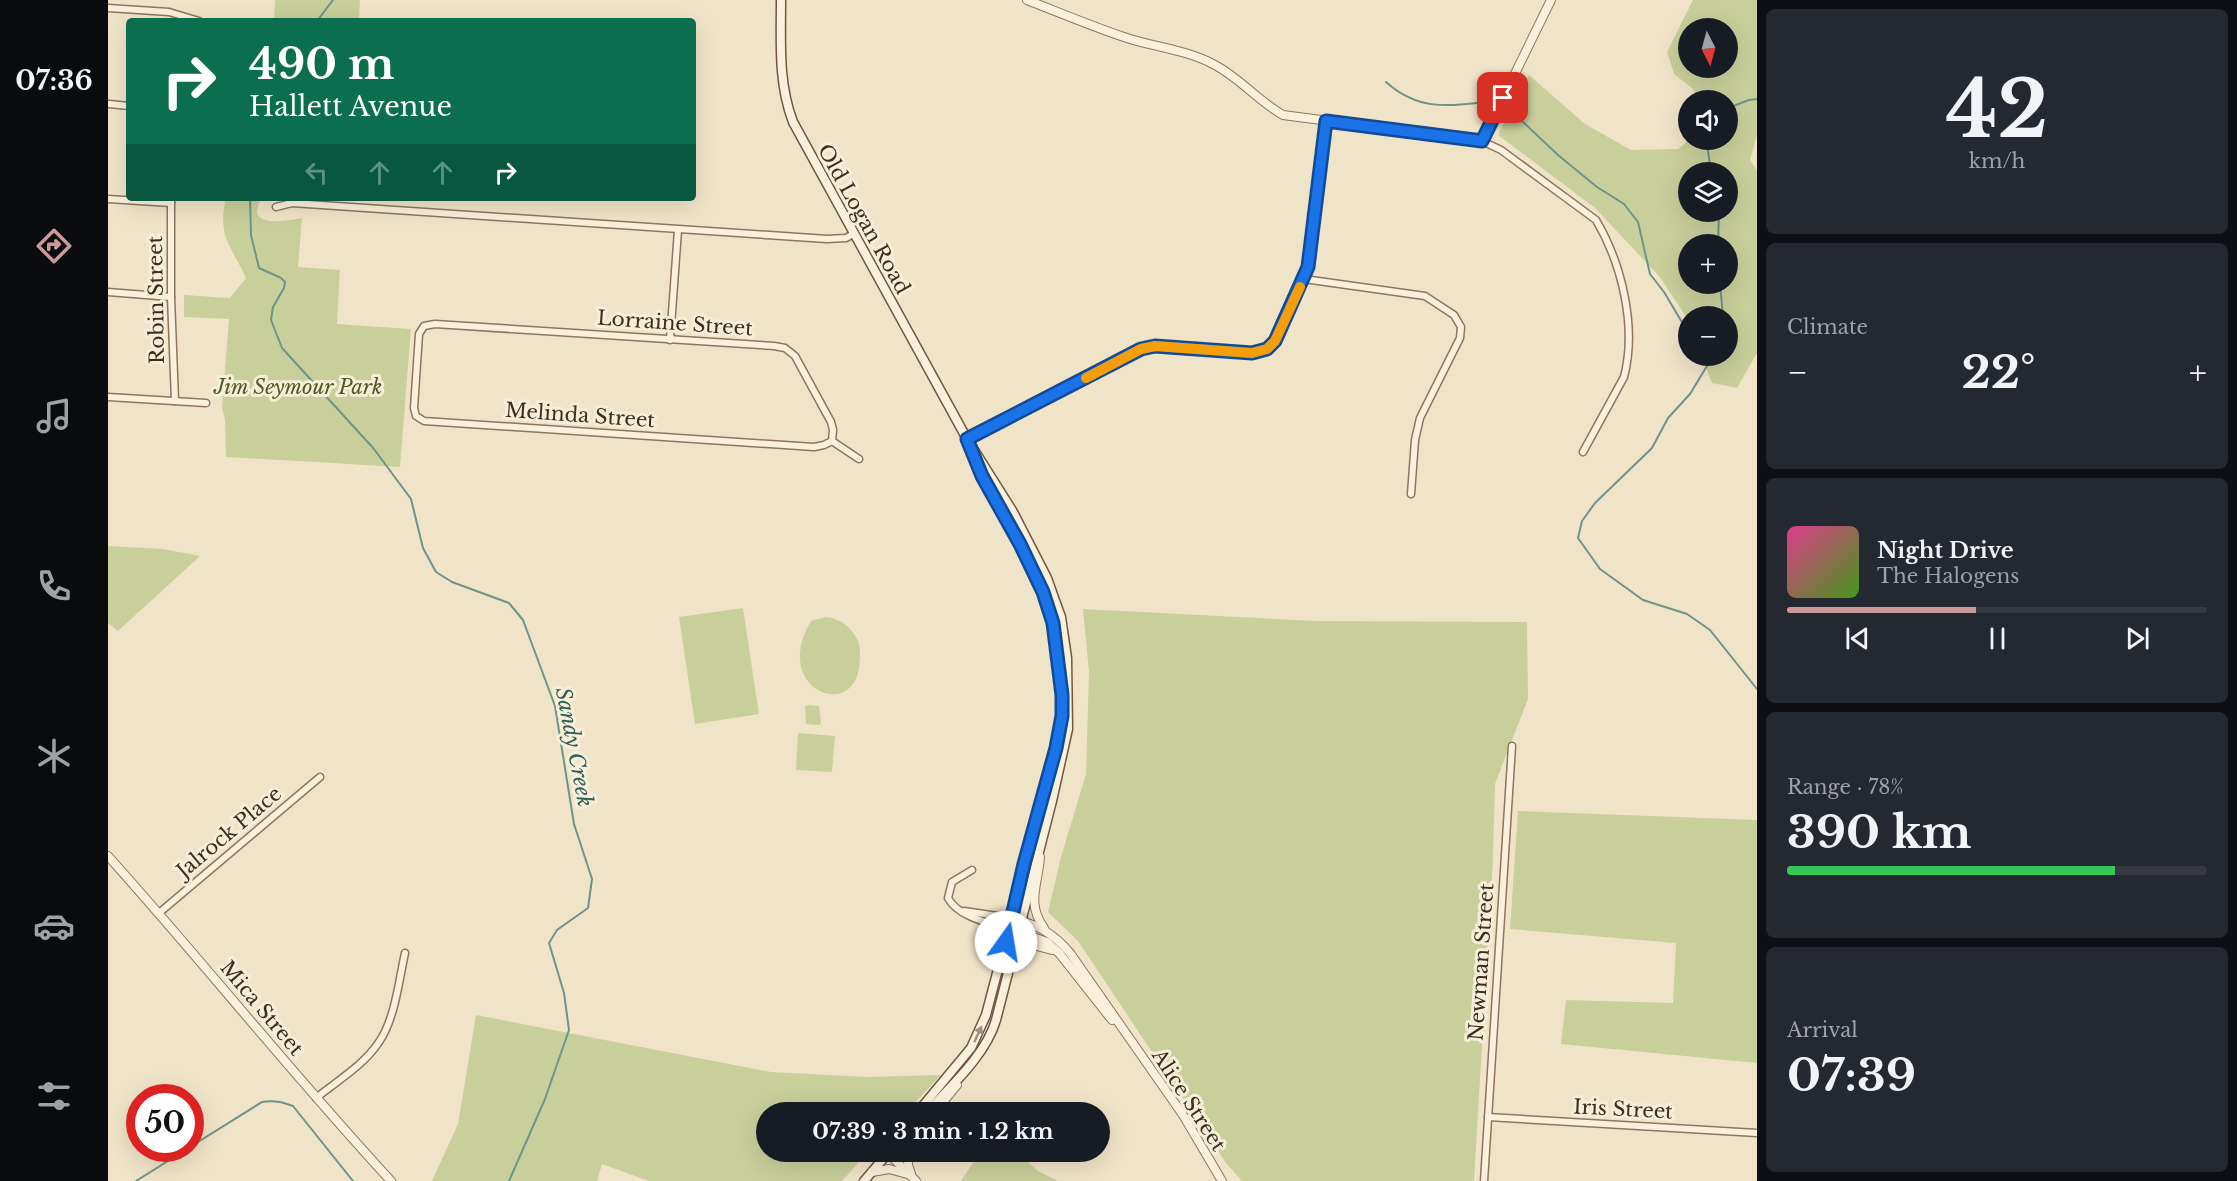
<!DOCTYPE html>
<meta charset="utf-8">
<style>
:root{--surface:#171b24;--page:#242831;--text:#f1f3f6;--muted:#9ea1a6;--line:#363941;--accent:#cc999b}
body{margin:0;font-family:"Libre Baskerville",serif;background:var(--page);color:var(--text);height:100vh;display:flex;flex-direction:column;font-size:22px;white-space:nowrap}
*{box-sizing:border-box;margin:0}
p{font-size:20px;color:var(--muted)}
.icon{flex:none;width:33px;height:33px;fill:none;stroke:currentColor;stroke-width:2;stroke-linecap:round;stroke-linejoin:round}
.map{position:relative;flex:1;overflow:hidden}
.drawer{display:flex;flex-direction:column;gap:9px;padding:9px;background:#0d0f14;width:480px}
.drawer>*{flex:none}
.top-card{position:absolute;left:18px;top:18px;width:570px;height:183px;border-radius:6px;box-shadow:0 6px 24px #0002;background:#0b6e4f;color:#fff;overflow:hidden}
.needle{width:39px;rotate:174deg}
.buttons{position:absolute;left:1570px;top:18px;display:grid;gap:12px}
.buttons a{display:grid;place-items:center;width:60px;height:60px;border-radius:50%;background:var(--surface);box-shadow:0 6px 24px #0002;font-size:30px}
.speed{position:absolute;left:18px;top:1084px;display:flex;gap:12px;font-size:30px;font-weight:700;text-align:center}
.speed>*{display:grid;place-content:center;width:78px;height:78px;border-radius:50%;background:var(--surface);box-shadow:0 6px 24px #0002;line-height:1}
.speed .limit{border:9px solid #d22;background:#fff;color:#111}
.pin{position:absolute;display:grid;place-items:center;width:51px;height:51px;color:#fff;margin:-26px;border-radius:12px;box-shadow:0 3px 9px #0006}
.me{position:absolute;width:66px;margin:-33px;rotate:13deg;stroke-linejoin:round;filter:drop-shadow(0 0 4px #0008)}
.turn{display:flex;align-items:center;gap:21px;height:126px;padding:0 24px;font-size:27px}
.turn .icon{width:78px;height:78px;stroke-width:2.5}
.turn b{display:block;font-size:42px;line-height:51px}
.lanes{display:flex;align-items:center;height:57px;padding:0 24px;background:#0003;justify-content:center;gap:30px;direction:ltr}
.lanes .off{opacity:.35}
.big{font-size:45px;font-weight:800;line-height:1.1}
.drawer .card{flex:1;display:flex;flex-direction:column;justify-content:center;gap:9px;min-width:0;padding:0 21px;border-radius:9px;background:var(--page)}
.drawer .dial{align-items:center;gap:0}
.dial b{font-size:78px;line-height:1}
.song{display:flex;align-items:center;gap:18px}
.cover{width:72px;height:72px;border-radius:9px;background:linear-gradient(135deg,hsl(330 70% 55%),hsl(100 70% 35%))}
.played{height:6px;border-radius:3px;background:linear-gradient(90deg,var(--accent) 45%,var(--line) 45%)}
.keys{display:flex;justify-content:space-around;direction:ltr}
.heat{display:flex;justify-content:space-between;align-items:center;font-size:33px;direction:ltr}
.charge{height:9px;border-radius:4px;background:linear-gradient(90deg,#34c759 78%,var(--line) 0)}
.trip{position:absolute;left:648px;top:1102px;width:354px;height:60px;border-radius:30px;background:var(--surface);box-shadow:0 6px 24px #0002;font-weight:800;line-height:60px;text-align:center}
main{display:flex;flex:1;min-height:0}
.tab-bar{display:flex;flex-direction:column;width:108px;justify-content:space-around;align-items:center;background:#090b0e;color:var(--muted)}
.tab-bar .icon{width:42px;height:42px}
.tab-bar .current{color:var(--accent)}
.tab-bar b{font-size:27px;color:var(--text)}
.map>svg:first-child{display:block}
.green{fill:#c9cf9b;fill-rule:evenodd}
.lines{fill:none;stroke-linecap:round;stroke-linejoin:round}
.stream{stroke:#6f938a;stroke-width:2}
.minor-casing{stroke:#8d765c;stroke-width:9}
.tertiary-casing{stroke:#8d765c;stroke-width:10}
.secondary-casing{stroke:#6f573f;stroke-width:11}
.minor{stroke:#faf1dc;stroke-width:6}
.tertiary{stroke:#faf1dc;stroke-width:8}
.secondary{stroke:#faf1dc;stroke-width:8}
.oneway{fill:#9c907e}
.route-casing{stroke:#114b97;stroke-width:15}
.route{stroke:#1a73e8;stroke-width:10}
.slow{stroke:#f59e0b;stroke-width:10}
.labels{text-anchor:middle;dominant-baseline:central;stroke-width:6;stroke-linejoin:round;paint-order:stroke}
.street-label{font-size:20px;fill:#3d2e20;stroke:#f7eed8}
.park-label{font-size:20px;font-style:italic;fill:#4d5a26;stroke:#f7eed8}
.water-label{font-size:21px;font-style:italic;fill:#2f5d5a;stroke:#f7eed8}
</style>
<main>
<nav class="tab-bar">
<b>07:36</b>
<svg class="icon current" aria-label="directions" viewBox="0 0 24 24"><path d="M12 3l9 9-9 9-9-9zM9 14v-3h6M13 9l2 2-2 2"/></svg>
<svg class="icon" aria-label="music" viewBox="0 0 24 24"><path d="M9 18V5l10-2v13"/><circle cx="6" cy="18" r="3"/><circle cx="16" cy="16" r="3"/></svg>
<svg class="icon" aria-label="phone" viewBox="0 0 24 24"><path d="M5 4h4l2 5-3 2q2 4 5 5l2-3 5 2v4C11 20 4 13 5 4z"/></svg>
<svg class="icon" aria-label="climate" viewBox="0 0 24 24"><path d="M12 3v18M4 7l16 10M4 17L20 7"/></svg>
<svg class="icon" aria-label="car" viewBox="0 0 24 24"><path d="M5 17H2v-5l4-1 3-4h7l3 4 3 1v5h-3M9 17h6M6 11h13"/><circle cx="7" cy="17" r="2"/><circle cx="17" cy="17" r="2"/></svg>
<svg class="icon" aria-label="filters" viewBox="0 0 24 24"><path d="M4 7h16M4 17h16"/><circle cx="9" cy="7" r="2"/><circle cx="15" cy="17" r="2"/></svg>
</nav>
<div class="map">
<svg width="1649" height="1181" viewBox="0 0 1649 1181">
<rect width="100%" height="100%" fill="#f0e4c8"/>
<g class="green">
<path d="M167,0H252L251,20L166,21Z"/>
<path d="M1585,0H1649V135L1642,160L1649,170V353L1629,388L1604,383L1594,356H1620V316H1581V321L1551,276L1487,208L1390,135L1421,75L1477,124L1523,150L1570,149L1581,140H1620V100H1590L1585,89L1566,74L1559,52ZM1581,28H1620V68H1581ZM1581,172H1620V212H1581ZM1581,244H1620V284H1581Z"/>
<path d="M118,198H154C135,229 178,221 194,218L190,267L232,270L229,324L303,329L292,467L118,457L117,420L114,407L121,319L76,317V295L122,298L138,278C123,245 109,237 118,198Z"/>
<path d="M0,546L55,549L92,556L10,631L0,623Z"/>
<path d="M635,608L651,714L587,724L571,617Z"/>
<path d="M975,609L1206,621L1419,622L1420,699L1387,784L1385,859L1366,1181H1134L1118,1163L970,941L940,912L953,857L978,774L981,672Z"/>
<path d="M718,617C734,619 743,627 750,641C753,649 752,659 751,668C743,721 663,688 703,621Z"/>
<path d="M699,705L711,706L713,723L711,725L698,724L697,707Z"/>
<path d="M690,733L727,736L724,772L688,770Z"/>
<path d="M1410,811L1649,820V1063L1453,1044L1458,1000L1565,1003L1568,943L1402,929Z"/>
<path d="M368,1015L663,1072L759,1077L833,1075L797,1113H658V1152H760L734,1181H541L494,1164L489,1181H324L350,1124Z"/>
<path d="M868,1152H909L930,1171L950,1181H853L867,1160Z"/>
</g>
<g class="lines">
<g class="stream">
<path d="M209,21L225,0"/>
<path d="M1278,82C1309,110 1339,107 1378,102"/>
<path d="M1620,108L1641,100L1649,99"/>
<path d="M1399,111L1415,122L1450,155L1489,187L1516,204L1530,222L1542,274L1556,292L1581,334"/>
<path d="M1601,140L1599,144L1603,172"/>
<path d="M142,198L143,235L151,268L173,278L177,282L176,288L165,307L163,320L174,348L266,449L303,499L315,548L328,572L344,582L401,603L415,620L447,706L466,824L484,879L480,908L449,930L441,943L456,993L461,1030L437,1099L401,1181"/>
<path d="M1610,244L1611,212"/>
<path d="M1612,284L1615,316"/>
<path d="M1605,356L1582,394L1560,418L1544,448L1487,503L1474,521L1470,538L1492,569L1535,600L1579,614L1602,630L1649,689"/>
<path d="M82,1147L154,1102C166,1100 174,1102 185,1106L245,1181"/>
<path d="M28,1181L79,1149"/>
</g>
<g class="minor-casing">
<g id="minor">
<path d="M0,8L61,12L91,21"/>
<path d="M1,104L21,106"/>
<path d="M1374,141L1393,150L1488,220C1514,264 1529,327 1516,377L1475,452"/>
<path d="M63,198V297L67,401"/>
<path d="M0,199L63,203"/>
<path d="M168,207L184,203L719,239L738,238L745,234"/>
<path d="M1196,279L1317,296L1346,315L1353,327L1352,338L1312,418L1307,440L1303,494"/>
<path d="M0,292L63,297"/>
<path d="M562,340L570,230"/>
<path d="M0,397L98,403"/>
<path d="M859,439L1033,349L1047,346L1144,353L1159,349L1167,341L1200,267L1218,121"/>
<path d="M724,441L716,445L706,447L316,421L308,416L306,408L311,334L316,326L327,324L666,346L677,348L687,356L723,422L725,430L724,441L751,459"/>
<path d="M864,870L844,882L840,898C850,917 881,923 901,929"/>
<path d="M856,911L903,918"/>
<path d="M51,913L212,777"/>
<path d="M208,1098C229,1081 256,1065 271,1042C287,1019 291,980 297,953"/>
<path d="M1380,1117L1649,1133"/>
<path d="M1376,1181L1404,746"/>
</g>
</g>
<g class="tertiary-casing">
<g id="tertiary">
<path d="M919,0C950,12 981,25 1013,36C1043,47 1077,49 1105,64C1131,77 1150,101 1175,115L1374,141L1443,0"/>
<path d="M0,856C96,963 185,1075 283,1181"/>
<path d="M932,857C930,885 918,903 936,928"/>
<path d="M903,918C930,925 944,932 962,953L1075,1115L1114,1181"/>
<path d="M905,930L939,942L951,953L1004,1020"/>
<path d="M906,950L925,945L944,950"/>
<path d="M826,1113L849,1085"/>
<path d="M801,1152L800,1165L803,1174"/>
<path d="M780,1153L808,1181"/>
<path d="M764,1172L781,1169L803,1175"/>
</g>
</g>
<g class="secondary-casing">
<g id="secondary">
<path d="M673,0C673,42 670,83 685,122L859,439L905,512L939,578L953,617L959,658L960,729L944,801L888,1020C878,1055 842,1087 818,1113"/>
<path d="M809,1113L863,1048L878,1015L948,748C963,676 945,609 913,545C898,515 879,487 866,456"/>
<path d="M756,1181L781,1152"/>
</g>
</g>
<use href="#minor" class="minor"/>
<use href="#tertiary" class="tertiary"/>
<use href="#secondary" class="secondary"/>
</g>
<defs><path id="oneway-solid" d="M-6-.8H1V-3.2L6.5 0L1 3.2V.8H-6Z" transform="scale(1.5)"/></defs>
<use class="oneway" href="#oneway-solid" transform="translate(870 1034) rotate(-65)"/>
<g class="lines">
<g class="route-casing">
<path id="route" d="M898,942L916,864L948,748L954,716V695L945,623L935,592L912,544L874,476L859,439L1033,349L1047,346L1144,353L1159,349L1167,341L1200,267L1218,121L1374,141L1395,98"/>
</g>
<use href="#route" class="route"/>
<path class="slow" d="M978,378L1033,349L1047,346L1144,353L1159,349L1167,341L1192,287"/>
</g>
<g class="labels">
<g class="street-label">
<text transform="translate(756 219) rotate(61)">Old Logan Road</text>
<text transform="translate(48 300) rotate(-91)">Robin Street</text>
<text transform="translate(567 323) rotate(4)">Lorraine Street</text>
<text transform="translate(472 415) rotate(4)">Melinda Street</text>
<text transform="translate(121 832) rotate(-40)">Jalrock Place</text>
<text transform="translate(1373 962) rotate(-86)">Newman Street</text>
<text transform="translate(154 1008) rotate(50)">Mica Street</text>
<text transform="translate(1081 1100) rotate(57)">Alice Street</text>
<text transform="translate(1515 1109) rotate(3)">Iris Street</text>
</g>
<g class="park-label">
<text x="190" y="387">Jim Seymour Park</text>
</g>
<g class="water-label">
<text transform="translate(466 747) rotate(79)">Sandy Creek</text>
</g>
</g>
</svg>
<div class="buttons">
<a><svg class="needle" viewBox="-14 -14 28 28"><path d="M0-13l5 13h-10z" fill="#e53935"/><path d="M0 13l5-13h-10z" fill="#9ea1a6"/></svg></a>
<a><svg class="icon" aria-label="sound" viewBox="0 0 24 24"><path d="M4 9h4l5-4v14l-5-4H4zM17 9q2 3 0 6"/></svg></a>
<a><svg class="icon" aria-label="layers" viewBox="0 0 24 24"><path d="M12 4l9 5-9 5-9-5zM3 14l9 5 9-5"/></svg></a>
<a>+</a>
<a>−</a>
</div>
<div class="speed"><div class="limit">50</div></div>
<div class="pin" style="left:1395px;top:98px;background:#d93025"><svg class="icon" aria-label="arrive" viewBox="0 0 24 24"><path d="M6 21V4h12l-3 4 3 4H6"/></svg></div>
<svg class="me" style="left:898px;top:942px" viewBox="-20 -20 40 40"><circle r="19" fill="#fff"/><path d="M0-13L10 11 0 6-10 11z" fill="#1a73e8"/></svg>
<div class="trip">07:39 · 3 min · 1.2 km</div>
<div class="top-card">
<div class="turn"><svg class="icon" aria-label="right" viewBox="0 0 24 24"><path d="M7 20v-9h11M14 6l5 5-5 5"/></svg><div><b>490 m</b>Hallett Avenue</div></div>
<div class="lanes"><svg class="icon off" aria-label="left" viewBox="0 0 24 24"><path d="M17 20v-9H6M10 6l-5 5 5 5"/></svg><svg class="icon off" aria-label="ahead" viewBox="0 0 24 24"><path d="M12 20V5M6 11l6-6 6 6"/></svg><svg class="icon off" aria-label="ahead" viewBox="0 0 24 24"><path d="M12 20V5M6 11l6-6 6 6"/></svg><svg class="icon" aria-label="right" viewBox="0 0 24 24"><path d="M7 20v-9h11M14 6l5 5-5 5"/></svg></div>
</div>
</div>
<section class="drawer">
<div class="card dial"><b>42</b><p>km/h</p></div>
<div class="card"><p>Climate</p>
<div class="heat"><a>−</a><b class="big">22°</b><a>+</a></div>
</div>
<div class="card">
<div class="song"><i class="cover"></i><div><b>Night Drive</b><p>The Halogens</p></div></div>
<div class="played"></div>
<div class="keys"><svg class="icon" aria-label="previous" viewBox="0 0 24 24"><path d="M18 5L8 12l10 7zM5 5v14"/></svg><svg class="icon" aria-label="pause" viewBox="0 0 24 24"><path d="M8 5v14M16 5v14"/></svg><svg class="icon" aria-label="next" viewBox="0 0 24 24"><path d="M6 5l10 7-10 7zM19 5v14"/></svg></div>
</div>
<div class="card"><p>Range · 78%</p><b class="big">390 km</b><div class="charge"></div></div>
<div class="card"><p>Arrival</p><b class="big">07:39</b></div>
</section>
</main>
